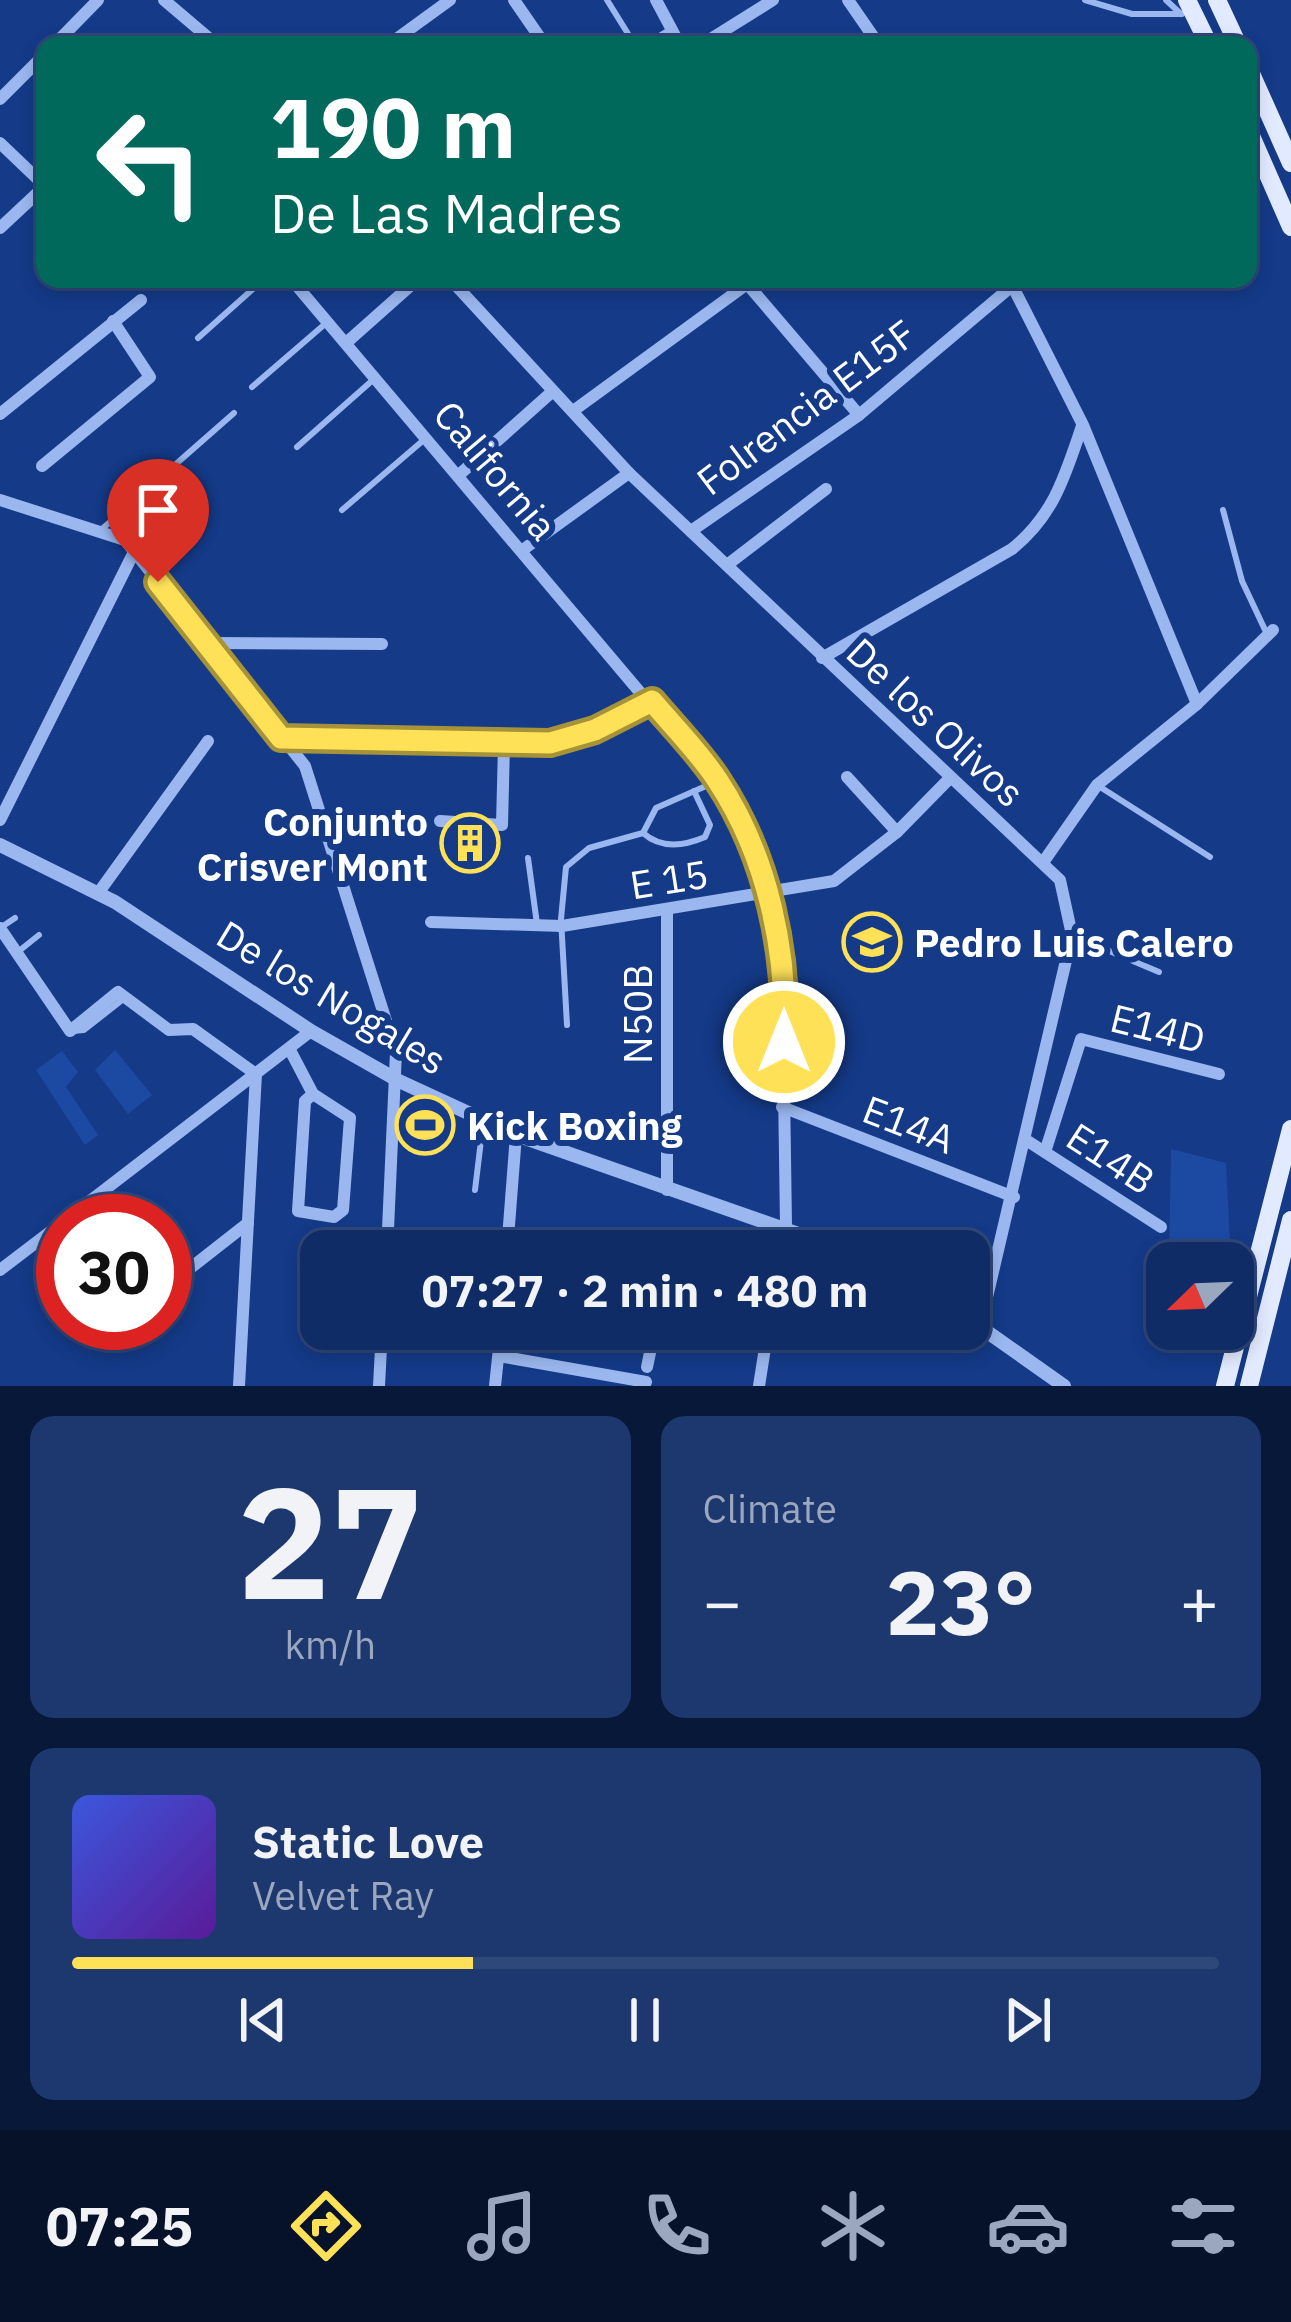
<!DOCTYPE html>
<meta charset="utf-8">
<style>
:root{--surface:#0f2c66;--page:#1d386f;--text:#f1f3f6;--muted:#9ba7bf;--line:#2f487a;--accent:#ffe158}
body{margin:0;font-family:"IBM Plex Sans",sans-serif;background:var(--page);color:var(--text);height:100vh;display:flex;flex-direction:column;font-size:45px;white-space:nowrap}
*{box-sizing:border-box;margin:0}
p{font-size:39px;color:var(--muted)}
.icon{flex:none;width:66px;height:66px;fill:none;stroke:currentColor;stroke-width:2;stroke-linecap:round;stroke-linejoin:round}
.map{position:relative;height:1386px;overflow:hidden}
.side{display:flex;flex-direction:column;gap:30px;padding:30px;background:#081838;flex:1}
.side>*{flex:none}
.guide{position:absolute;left:36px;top:36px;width:1221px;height:252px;border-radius:24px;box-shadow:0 6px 18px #0003,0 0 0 3px var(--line);background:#00695c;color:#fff;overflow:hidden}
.needle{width:78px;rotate:247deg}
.controls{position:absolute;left:1146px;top:1242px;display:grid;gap:24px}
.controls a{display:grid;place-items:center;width:108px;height:108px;border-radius:24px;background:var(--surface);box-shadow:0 6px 18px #0003,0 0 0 3px var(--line);font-size:60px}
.speed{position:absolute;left:36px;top:1194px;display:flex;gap:24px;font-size:60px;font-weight:700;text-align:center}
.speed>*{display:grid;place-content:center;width:156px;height:156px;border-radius:50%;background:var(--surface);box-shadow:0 6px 18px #0003,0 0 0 3px var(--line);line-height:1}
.speed .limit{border:18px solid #d22;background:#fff;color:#111}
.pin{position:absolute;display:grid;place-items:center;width:102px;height:102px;color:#fff;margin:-123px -51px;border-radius:50% 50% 50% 0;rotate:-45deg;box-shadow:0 0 12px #0007}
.pin .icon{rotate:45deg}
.me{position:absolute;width:132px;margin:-66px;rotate:0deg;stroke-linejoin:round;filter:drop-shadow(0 0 9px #0008)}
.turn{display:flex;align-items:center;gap:42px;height:252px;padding:0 36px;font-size:54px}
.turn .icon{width:156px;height:156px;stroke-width:2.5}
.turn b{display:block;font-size:84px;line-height:102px}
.big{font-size:90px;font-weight:700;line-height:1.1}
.side .card{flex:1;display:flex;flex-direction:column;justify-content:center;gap:18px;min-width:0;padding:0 42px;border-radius:24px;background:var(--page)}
.side .dial{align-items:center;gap:0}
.dial b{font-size:156px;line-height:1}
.song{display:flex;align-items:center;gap:36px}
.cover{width:144px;height:144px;border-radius:18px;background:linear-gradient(135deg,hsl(230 70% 55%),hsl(270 70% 35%))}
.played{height:12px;border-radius:6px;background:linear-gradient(90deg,var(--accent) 35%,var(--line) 35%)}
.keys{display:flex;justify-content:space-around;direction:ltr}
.heat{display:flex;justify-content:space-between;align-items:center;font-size:66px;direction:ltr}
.side .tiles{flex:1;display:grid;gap:30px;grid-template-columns:1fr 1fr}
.card:last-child{grid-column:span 2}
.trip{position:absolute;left:300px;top:1230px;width:690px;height:120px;border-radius:24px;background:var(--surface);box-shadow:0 6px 18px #0003,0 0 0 3px var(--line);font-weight:700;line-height:120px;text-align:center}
.tab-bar{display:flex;height:192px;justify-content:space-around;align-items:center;background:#061229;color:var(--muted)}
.tab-bar .icon{width:84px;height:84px}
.tab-bar .selected{color:var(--accent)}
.tab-bar b{font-size:54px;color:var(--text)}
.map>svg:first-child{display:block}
.green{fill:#1c4aa2}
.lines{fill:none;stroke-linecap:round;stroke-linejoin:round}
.service{stroke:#9ab7ef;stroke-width:6}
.minor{stroke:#9ab7ef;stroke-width:12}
.tertiary{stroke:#9ab7ef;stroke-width:14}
.primary{stroke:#e2eaff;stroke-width:18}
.route-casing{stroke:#a69239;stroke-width:30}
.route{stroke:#ffe158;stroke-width:21}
.labels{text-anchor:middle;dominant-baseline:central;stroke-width:12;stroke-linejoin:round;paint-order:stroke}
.street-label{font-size:39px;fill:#fff;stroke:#143a88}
.poi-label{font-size:39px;font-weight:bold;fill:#fff;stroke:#143a88;text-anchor:start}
</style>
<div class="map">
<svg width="1291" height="1386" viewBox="0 0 1291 1386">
<rect width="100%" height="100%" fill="#143a88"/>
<g class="green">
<path d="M115,1050L152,1095L128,1114L95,1070Z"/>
<path d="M62,1051L78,1072L66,1087L98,1135L85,1145L36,1070Z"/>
<path d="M1171,1149L1226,1163L1231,1263H1169Z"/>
</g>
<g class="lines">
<g class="service">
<path d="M607,0L635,45"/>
<path d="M1085,0L1132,14H1182"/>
<path d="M1166,0L1181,14"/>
<path d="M644,45L671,29"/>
<path d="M198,338L264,279"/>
<path d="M252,387L325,324"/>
<path d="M297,447L374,379"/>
<path d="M342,510L426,438"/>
<path d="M1223,510L1242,581L1266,632"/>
<path d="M102,529L234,413"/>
<path d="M1097,785L1210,857"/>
<path d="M643,833C661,849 684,846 705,837L710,825L694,791"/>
<path d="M528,858L537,924"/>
<path d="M0,928L15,918"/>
<path d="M1074,936L1159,972"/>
<path d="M19,951L39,935"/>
<path d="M567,1025L561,919L566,867L589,848L643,833L656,808L715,782"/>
<path d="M73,1031L84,1030L126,997"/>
<path d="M475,1190L483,1124"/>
<path d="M462,1239L508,1242"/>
</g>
<g class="minor">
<path d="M164,0L217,45"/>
<path d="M514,0L545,45"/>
<path d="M656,0L680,45"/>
<path d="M848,0L879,45"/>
<path d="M54,45L98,0"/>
<path d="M388,45L450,0"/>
<path d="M701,45L773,0"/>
<path d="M0,99L45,54"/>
<path d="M0,143L45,186"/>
<path d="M0,228L45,186"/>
<path d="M291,279L725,793L768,894L782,950L786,1225L781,1251"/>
<path d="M450,279L629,473L1060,880L1072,935L980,1327"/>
<path d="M743,279L859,415"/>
<path d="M1009,279L1083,425L1197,704"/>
<path d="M346,343L418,279"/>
<path d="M573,411L754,279"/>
<path d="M0,414L141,300"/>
<path d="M42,466L150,377L113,321"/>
<path d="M460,474L553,391"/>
<path d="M0,500L125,540L305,766L396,1052L387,1251"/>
<path d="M691,531L859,415L1012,286"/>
<path d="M524,549L629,473"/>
<path d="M727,565L826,489"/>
<path d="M206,643L382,644"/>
<path d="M822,658L1012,549C1054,515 1065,476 1082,426"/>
<path d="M281,738L550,743L594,730L652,702"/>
<path d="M847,777L897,832"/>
<path d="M0,820L134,552"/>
<path d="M440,821L502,825L504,745"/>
<path d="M1044,861L1097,785L1197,704L1273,630"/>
<path d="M99,892L208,741"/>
<path d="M431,922L562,926L834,881L897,832L949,779"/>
<path d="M0,928L70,1031L118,992L169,1030L193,1029L256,1074L239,1386"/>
<path d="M290,1050L313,1094L350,1118L343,1210L334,1217L298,1211L305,1101L313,1094"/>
<path d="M782,1107L1014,1197"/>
<path d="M1026,1140L1161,1227"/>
<path d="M1046,1149L1081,1039L1219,1074"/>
<path d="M667,1190V910"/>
<path d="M64,1221L311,1031"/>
<path d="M507,1251L516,1135"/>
<path d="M0,1270L63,1222"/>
<path d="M165,1288L248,1223"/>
<path d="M720,1329L766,1344"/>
<path d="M499,1356L646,1382"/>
<path d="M647,1367L655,1329"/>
<path d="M379,1386L382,1329"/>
<path d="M495,1386L501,1329"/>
<path d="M759,1386L768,1329"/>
</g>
<g class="tertiary">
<path d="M0,845L115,902L311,1031L399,1081L516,1135L847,1251"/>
<path d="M969,1319L1064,1386"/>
</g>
<g class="primary">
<path d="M1187,0L1209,45"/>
<path d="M1217,0L1238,45"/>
<path d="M1248,67L1291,163"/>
<path d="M1248,129L1291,227"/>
<path d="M1225,1386L1291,1129"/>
<path d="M1249,1386L1291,1220"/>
</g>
</g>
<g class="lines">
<g class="route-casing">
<path id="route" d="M158,582L281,738L550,743L595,730L652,701C674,727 700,753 718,781C768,857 788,953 784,1042"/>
</g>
<use href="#route" class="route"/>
</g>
<defs>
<g id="building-ring" transform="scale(3)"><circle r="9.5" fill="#143a88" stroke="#ffe158" stroke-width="1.5"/><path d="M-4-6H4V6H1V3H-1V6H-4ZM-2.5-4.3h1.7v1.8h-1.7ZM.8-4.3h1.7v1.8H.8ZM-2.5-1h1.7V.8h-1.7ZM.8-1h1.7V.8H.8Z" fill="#ffe158"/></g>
<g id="school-ring" transform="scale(3)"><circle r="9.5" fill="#143a88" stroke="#ffe158" stroke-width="1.5"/><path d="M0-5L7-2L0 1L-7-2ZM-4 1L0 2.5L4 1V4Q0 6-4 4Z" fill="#ffe158"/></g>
<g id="stadium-ring" transform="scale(3)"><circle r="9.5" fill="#143a88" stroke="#ffe158" stroke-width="1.5"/><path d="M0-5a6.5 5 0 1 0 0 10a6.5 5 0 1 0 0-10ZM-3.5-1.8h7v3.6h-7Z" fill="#ffe158"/></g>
</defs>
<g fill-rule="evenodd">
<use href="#building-ring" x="470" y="843"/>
<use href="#school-ring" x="872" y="942"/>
<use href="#stadium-ring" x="425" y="1125"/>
</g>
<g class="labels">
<g class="street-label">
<text transform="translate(806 407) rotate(-37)">Folrencia E15F</text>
<text transform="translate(496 470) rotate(50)">California</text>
<text transform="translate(936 722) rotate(43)">De los Olivos</text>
<text transform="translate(669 879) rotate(-9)">E 15</text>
<text transform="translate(332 997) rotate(31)">De los Nogales</text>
<text transform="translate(637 1014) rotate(-90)">N50B</text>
<text transform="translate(1158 1028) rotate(14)">E14D</text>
<text transform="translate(909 1124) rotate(21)">E14A</text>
<text transform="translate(1111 1158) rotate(33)">E14B</text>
</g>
<g class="poi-label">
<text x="428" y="821" text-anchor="end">Conjunto<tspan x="428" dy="45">Crisver Mont</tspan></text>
<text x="914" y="942">Pedro Luis Calero</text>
<text x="467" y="1125">Kick Boxing</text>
</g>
</g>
</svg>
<div class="controls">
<a><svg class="needle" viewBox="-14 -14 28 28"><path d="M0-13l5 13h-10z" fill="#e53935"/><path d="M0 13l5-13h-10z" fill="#9ba7bf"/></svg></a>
</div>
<div class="speed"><div class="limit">30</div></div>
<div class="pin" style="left:158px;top:582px;background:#d93025"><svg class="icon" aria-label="arrive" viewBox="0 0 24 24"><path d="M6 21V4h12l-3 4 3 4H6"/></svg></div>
<svg class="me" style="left:784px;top:1042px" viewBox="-20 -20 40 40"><circle r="17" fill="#ffe158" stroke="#fff" stroke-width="3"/><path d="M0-11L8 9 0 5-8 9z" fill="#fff"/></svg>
<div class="trip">07:27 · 2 min · 480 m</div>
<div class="guide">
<div class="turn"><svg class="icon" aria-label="left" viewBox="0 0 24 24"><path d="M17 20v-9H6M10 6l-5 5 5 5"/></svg><div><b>190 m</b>De Las Madres</div></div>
</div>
</div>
<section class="side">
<div class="tiles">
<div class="card dial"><b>27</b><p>km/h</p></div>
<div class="card"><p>Climate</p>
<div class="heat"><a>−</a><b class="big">23°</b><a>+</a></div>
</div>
<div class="card">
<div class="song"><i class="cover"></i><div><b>Static Love</b><p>Velvet Ray</p></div></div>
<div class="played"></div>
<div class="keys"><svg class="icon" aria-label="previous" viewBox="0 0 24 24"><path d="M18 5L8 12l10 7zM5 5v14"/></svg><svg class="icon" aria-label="pause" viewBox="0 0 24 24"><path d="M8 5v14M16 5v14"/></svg><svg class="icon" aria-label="next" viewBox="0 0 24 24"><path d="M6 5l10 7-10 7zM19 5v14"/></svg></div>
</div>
</div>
</section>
<nav class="tab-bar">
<b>07:25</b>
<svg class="icon selected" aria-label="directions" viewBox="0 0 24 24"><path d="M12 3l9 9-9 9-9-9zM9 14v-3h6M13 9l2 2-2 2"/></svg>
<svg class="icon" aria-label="music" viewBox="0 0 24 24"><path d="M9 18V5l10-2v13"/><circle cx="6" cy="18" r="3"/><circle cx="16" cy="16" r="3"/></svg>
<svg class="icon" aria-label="phone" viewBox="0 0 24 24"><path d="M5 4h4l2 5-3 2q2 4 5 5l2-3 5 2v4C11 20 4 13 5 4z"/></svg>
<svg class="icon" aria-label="climate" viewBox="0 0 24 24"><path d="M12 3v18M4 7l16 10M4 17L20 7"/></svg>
<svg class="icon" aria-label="car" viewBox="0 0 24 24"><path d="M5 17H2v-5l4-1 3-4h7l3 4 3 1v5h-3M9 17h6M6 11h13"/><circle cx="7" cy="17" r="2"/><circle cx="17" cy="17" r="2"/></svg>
<svg class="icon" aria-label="filters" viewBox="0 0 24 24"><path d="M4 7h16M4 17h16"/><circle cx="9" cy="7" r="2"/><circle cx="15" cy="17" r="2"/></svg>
</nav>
